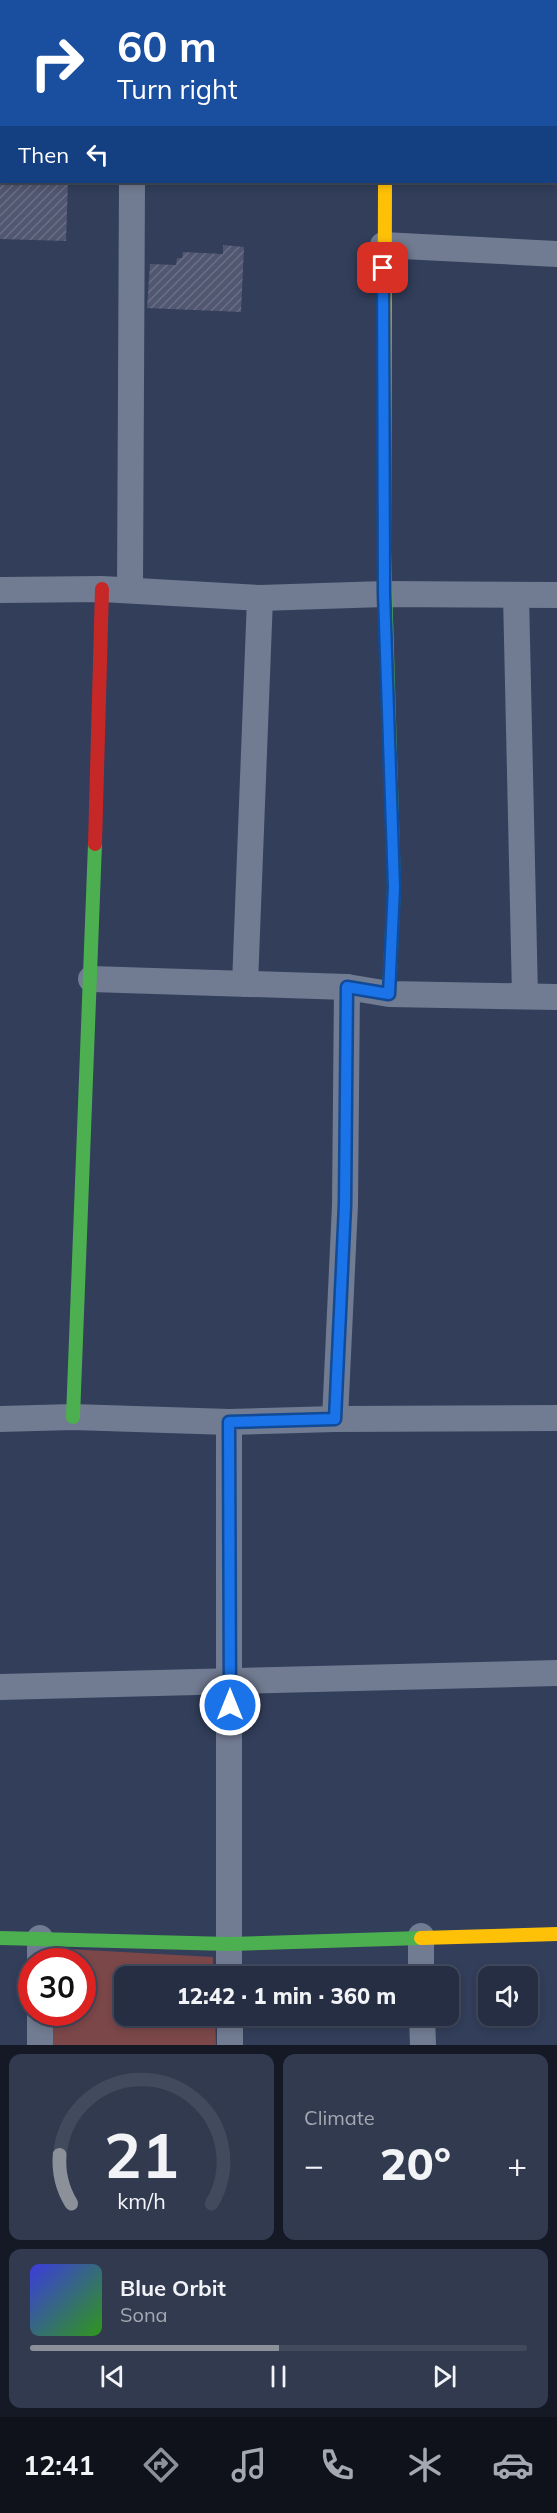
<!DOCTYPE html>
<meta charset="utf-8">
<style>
:root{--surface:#262e44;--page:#323a4f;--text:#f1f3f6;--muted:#a4a8b2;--line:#424a5d;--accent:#8c9099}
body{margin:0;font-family:Mulish,sans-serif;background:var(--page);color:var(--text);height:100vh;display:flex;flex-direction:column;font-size:22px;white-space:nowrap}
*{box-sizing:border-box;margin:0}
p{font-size:20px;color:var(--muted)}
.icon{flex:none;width:33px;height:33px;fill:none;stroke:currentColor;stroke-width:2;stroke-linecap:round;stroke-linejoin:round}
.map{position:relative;height:2045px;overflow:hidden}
.side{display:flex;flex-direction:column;gap:9px;padding:9px;background:#151925;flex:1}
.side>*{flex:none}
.hud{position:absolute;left:0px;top:0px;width:558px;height:183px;box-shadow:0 3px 9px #0003,0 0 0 2px var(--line);background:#1a4fa0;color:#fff;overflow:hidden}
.fabs{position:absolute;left:478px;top:1966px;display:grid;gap:12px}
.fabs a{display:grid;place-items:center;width:60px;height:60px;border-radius:12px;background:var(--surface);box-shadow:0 3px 9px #0003,0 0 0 2px var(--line);font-size:30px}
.speed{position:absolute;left:18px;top:1948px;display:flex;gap:12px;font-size:30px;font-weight:700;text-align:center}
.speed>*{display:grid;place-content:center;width:78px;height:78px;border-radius:50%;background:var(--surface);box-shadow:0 3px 9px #0003,0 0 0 2px var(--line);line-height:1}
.speed .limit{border:9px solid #d22;background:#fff;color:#111}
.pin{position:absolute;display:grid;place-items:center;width:51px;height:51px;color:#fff;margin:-26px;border-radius:12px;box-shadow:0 3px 9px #0006}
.me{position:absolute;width:66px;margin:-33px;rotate:0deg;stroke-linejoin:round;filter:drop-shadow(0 0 4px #0008)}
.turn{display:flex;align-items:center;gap:21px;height:126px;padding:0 18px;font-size:27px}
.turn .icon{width:78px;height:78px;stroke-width:2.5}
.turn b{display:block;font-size:42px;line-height:51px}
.then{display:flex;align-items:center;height:57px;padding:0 18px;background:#0003;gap:12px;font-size:22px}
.big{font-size:45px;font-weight:800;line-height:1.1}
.side .tile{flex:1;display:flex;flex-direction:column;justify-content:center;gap:9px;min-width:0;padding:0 21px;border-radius:12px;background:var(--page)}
.side .dial{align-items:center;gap:0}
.dial svg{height:156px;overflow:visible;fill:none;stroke:var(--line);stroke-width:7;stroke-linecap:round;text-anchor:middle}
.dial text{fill:var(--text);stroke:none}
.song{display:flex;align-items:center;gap:18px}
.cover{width:72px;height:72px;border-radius:9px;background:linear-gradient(135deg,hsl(240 70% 55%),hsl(110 70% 35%))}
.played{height:6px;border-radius:3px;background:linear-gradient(90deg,var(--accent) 50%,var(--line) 50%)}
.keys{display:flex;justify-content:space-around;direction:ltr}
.heat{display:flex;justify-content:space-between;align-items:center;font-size:33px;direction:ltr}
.side .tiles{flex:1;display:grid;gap:9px;grid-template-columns:1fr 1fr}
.tile:last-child{grid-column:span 2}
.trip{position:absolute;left:114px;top:1966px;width:345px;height:60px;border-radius:12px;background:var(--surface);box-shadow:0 3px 9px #0003,0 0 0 2px var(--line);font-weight:800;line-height:60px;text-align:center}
.menu{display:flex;height:96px;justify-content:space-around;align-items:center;background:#0f121b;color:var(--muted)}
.menu .icon{width:42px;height:42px}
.menu .selected{color:var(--accent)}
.menu b{font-size:27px;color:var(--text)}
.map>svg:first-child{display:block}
.green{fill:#7b4749}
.building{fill:url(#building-hatch)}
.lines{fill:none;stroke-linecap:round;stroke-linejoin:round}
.street{stroke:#717b91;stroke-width:26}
.fast{stroke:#4caf50;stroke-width:14}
.slow{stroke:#ffc107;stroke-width:14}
.jam{stroke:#c62828;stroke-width:14}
.route-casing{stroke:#114b97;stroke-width:15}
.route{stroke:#1a73e8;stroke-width:10}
</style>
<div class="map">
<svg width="557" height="2045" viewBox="0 0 557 2045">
<defs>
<pattern id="building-hatch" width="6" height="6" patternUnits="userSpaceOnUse" patternTransform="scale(1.5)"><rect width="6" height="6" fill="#515770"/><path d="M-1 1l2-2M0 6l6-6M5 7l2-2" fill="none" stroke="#696f85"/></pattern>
</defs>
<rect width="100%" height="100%" fill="#323e5a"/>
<path class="green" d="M50,1948L213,1957V1977H124V2016H215L216,2045H51V2013H82V1962H50Z"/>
<g class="building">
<path d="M0,182H68L66,241L0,239Z"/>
<path d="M223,245L244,247L241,312L147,308L150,264L176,265L177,258H182L183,252L223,254Z"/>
</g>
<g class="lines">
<g class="street">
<path d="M130,2V0"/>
<path d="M281,2V0"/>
<path d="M389,2V0"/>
<path d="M546,2V0"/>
<path d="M383,245L557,254"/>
<path d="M0,590L102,589L260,598L384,594L557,595"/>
<path d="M130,590L132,182"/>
<path d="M516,595L525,996"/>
<path d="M91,979L347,987L389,994L557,997"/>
<path d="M245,984L260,598"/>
<path d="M0,1419L73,1417L229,1422L335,1419L557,1418"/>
<path d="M335,1419L345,1205L347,987"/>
<path d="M0,1687L557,1673"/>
<path d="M421,1936V1977"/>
<path d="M40,1938V1962"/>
<path d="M229,1977V1422"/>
<path d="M40,2013V2045"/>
<path d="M230,2016V2045"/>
<path d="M422,2016L423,2045"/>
</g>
<g class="fast">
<path d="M384,550L394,887L389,994"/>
<path d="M73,1417L95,844"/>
<path d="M0,1938L229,1944L421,1938"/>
</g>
<g class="slow">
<path d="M384,550L385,182"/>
<path d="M421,1938L557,1934"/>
</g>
<path class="jam" d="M95,844L102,589"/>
</g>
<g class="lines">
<g class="route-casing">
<path id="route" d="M230,1705L229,1422L335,1419L345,1205L347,987L389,994L394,887L384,594L383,268"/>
</g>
<use href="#route" class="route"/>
</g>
</svg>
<div class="fabs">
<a><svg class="icon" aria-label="sound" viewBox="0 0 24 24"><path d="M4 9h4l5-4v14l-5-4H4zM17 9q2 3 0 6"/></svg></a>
</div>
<div class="speed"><div class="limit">30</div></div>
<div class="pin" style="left:383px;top:268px;background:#d93025"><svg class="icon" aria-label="arrive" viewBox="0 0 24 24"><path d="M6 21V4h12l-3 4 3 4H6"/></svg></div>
<svg class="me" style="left:230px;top:1705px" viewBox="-20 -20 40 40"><circle r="17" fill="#1a73e8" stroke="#fff" stroke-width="3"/><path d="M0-11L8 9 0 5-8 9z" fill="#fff"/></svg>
<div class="trip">12:42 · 1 min · 360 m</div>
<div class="hud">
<div class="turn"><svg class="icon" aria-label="right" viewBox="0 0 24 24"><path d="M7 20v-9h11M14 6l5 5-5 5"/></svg><div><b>60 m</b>Turn right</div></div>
<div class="then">Then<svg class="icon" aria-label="left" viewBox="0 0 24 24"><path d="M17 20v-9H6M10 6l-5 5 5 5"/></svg></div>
</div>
</div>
<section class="side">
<div class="tiles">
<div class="tile dial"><svg viewBox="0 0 100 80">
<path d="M14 69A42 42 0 1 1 86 69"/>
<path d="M14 69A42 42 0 0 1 8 44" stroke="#8c9099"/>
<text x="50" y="56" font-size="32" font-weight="700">21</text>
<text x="50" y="72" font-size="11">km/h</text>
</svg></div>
<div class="tile"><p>Climate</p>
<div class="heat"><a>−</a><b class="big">20°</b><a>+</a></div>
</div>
<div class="tile">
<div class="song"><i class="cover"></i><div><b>Blue Orbit</b><p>Sona</p></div></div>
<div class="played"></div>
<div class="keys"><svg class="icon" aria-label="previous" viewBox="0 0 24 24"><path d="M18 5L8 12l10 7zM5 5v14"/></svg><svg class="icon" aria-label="pause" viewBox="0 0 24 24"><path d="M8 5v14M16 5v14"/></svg><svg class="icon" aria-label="next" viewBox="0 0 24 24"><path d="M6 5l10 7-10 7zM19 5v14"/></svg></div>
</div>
</div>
</section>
<nav class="menu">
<b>12:41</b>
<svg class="icon selected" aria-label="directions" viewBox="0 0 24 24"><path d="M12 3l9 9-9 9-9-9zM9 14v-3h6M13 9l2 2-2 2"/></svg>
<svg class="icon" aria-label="music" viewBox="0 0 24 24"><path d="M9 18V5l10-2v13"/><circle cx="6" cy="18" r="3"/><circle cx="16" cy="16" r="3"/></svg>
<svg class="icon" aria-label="phone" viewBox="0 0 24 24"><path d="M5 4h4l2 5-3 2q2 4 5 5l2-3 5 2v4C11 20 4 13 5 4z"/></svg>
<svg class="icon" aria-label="climate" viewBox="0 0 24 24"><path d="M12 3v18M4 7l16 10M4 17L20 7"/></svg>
<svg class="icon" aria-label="car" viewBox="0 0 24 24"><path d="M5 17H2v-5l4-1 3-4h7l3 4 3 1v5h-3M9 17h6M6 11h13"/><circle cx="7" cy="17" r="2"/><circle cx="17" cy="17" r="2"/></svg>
</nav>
